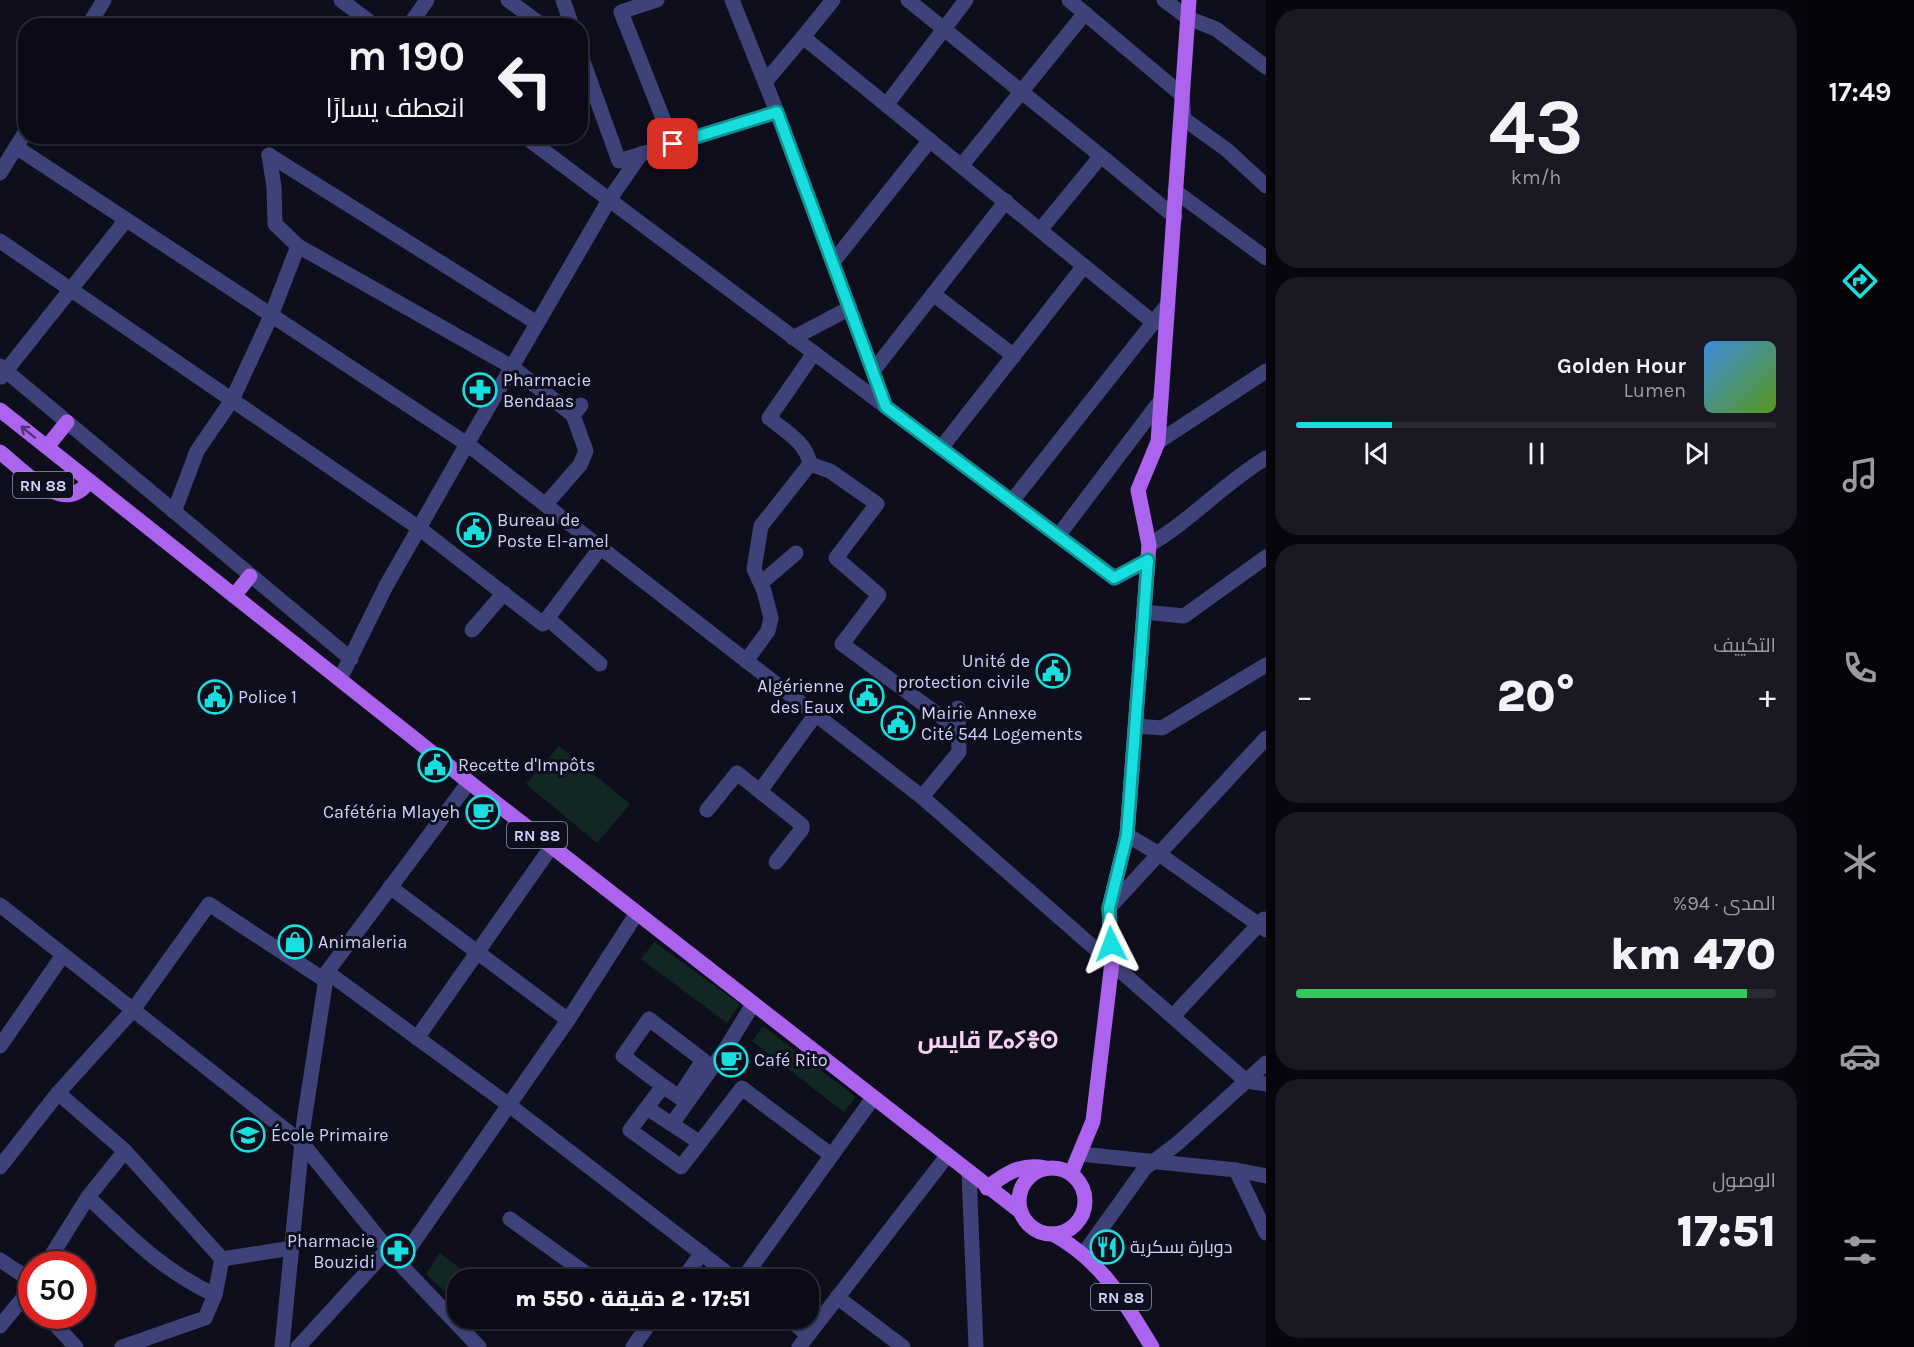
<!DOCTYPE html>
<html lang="ar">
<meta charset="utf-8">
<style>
:root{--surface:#0b0a16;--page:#191823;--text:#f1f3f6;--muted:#9a9aa1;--line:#2b2b35;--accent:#18dedd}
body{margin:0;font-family:Karla,Cairo,"Noto Sans Tifinagh",sans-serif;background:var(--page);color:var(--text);direction:rtl;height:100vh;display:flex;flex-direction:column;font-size:22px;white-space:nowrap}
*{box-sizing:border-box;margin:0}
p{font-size:20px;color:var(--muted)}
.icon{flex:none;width:33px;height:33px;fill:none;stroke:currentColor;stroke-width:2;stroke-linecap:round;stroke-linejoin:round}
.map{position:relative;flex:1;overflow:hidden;direction:ltr}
.details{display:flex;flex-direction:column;gap:9px;padding:9px;background:#06060c;width:540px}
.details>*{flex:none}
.top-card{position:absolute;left:18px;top:18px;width:570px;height:126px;border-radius:24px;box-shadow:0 2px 4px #0004,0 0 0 2px var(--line);direction:rtl;background:#0b0a16;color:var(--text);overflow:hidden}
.speed{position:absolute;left:18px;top:1251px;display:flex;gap:12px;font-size:30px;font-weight:700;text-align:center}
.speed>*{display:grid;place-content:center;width:78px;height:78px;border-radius:50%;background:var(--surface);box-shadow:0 2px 4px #0004,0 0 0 2px var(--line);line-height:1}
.speed .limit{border:9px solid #d22;background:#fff;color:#111}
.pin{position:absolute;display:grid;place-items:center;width:51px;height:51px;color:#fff;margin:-26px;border-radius:12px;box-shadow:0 3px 9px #0006}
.me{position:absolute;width:66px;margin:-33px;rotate:357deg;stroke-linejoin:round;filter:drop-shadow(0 0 4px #0008)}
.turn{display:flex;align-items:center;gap:21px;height:126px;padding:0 24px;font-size:27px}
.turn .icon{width:78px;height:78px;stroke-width:2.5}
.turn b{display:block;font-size:42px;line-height:51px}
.big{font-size:45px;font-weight:800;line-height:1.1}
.details .widget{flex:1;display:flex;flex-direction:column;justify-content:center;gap:9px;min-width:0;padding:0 21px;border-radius:24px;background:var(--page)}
.details .dial{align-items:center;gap:0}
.dial b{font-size:78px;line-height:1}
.song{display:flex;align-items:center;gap:18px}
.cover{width:72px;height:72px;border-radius:9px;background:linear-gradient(135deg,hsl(210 70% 55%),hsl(90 70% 35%))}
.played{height:6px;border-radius:3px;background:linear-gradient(90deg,var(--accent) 20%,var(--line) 20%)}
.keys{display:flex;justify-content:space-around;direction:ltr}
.heat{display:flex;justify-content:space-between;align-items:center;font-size:33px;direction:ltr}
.charge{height:9px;border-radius:4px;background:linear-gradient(90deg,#34c759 94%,var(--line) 0)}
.trip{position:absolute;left:447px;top:1269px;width:372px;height:60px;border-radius:24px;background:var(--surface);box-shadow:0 2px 4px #0004,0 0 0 2px var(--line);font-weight:800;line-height:60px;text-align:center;direction:rtl}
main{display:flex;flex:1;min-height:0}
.tabs{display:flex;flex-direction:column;width:108px;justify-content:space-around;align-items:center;background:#040409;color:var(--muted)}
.tabs .icon{width:42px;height:42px}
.tabs .current{color:var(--accent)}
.tabs b{font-size:27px;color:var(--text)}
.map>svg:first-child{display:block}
.green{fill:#122724}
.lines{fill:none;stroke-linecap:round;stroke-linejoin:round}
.minor{stroke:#3e4278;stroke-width:15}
.major{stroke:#ac63ee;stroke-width:15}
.oneway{stroke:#56347b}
.route-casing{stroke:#109090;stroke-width:15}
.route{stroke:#18dedd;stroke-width:10}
.labels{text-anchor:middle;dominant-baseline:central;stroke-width:6;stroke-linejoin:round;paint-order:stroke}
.shield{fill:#0f0e1d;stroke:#9696b8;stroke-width:1.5}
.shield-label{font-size:16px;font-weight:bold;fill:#d0d0fa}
.poi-label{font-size:18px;fill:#d0d0fa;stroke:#0f0e1d;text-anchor:start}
.district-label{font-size:24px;font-weight:bold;fill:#fad2ef;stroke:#0f0e1d}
</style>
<main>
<nav class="tabs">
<b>17:49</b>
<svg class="icon current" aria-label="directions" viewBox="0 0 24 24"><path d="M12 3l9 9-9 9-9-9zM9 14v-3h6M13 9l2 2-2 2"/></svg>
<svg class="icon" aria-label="music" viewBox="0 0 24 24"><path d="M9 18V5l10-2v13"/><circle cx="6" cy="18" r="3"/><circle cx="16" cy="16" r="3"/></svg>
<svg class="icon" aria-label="phone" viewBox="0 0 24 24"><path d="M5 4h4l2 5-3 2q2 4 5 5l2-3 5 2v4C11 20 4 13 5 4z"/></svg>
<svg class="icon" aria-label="climate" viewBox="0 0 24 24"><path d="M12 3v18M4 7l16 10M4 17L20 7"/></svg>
<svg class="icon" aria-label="car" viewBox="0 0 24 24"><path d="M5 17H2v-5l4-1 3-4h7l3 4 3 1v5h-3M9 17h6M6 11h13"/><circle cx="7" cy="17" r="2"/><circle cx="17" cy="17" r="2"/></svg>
<svg class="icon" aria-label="filters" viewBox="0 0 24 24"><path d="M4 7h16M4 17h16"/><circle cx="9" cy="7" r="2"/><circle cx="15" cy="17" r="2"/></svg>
</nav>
<section class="details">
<div class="widget dial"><b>43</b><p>km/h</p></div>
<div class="widget">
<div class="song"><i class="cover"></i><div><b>Golden Hour</b><p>Lumen</p></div></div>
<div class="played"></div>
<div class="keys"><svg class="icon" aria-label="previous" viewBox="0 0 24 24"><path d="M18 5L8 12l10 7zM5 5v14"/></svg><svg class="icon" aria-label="pause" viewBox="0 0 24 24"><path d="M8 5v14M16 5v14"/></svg><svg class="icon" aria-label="next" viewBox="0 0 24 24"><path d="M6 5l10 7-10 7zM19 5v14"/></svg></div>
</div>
<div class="widget"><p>التكييف</p>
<div class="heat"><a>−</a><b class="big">20°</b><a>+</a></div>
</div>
<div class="widget"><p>المدى · 94%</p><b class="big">470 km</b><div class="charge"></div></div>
<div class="widget"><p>الوصول</p><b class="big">17:51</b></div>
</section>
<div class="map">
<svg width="1266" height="1347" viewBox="0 0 1266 1347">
<rect width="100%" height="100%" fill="#0f0e1d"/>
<g class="green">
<path d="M559,746L630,804L597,843L526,784Z"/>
<path d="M654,942L740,1004L727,1023L641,959Z"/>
<path d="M763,1026L856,1097L844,1112L752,1041Z"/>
<path d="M440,1253L473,1279L458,1280L457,1303L426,1274Z"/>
<path d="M475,1319H497L488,1331Z"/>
</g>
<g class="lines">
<g class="minor">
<path d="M341,0L375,26"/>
<path d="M508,0L543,26"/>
<path d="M563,0L572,26"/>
<path d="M657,0L621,12L673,144"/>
<path d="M732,0L777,112L886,407"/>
<path d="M908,0L1101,156"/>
<path d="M1069,0L1182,95L1184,119L1227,150L1266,186"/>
<path d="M1164,0L1188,18L1216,29L1266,67"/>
<path d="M88,26L104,0"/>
<path d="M409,26L427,0"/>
<path d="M803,37L833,0"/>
<path d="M580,53L619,161L777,112"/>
<path d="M766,81L803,37L1084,266L941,448"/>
<path d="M887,104L966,0"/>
<path d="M524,136L1115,578L1148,560"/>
<path d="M16,147L467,444L386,586L340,679"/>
<path d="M641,154L609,200L467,444L922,797L1246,1081L1266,1084"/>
<path d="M269,155L537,323"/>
<path d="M269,155L274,187L275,224L298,246"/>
<path d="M962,165L1085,13"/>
<path d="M0,173L26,131"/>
<path d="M1175,191L1266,258"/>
<path d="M1041,229L1101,156L1175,217"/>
<path d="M0,241L419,528L543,624L601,547"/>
<path d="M833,262L930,140"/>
<path d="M1084,266L1154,323"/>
<path d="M933,294L1014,356"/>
<path d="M793,338L850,308"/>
<path d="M0,366L351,659"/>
<path d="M873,371L1006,201"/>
<path d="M1,377L126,220"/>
<path d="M1158,442L1266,371"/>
<path d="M810,464L830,471L877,504L836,558L879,595L842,644L959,730"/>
<path d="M1012,501L1168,304"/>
<path d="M546,504L580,465L586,451L573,415L581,405"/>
<path d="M174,512L197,451L232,400L271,316L298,246L512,367L573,415"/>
<path d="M1058,536L1161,400"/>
<path d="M1149,545C1192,520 1224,483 1266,458"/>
<path d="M761,583L796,553"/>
<path d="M1144,612L1184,616L1266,557"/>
<path d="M547,618L600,664"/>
<path d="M472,630L504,593"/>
<path d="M746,661L768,631L771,618L764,591L754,569L761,526L810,464C806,442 785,431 769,418L814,353"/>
<path d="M1136,726L1162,728L1266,665"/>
<path d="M760,791L816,714"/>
<path d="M922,797L959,752L958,708"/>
<path d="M707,810L737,773L802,825V829L776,862"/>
<path d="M1127,835L1159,854L1266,930"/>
<path d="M390,887L568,1020"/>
<path d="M0,905L302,1143L399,1263L568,1020L637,913"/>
<path d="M1109,908L1266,738"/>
<path d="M327,972L509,1105L736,1280"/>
<path d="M1174,1015L1264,919"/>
<path d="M417,1038L552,846"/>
<path d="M0,1046L63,955"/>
<path d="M663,1086L679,1097L703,1060L649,1019L623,1056L663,1086L630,1130L681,1167L742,1088L831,1155"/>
<path d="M58,1093L125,1151L222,1259L215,1295L205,1318L122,1347"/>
<path d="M647,1108L699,1142"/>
<path d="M672,1124L728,1045L753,1004"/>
<path d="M1080,1154L1236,1170L1266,1176"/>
<path d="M0,1167L58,1093L133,1010L209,904L326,981"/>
<path d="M1236,1170L1266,1233"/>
<path d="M969,1173L976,1347"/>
<path d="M88,1197C132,1238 160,1269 215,1295"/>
<path d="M510,1219L595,1280"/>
<path d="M1084,1253L1145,1168L1178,1143L1266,1063"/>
<path d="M222,1259L292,1248"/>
<path d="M0,1260L32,1281"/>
<path d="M399,1263L479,1347"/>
<path d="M46,1264L88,1197L125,1151"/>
<path d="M682,1280L702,1253"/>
<path d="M742,1280L873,1098"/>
<path d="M837,1297L903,1347"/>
<path d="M47,1316L76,1347"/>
<path d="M787,1318L808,1335"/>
<path d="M0,1326L32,1287"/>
<path d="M282,1347L304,1121L327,972L469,782"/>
<path d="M298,1347L388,1249"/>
<path d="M633,1347L653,1318"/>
<path d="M799,1347L947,1156"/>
</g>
<g class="major">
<path d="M0,410L469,782L1021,1212"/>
<path d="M47,447L67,422"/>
<path d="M0,452C22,469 64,518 89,481"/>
<path d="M234,596L250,576"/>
<circle cx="1052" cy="1201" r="33"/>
<path d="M1071,1174L1093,1121L1112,962L1109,908L1127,835L1149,545L1138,490L1158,442L1189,0"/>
<path d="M987,1188C1006,1173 1021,1163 1046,1168"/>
<path d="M1053,1234C1103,1262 1123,1300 1152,1347"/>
</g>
</g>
<defs><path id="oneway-shaft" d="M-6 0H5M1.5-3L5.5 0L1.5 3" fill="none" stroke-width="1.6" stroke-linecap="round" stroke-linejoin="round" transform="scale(1.5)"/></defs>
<use class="oneway" href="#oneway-shaft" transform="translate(28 432) rotate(-141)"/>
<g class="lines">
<g class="route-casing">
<path id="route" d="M673,144L777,112L886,407L1114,578L1148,560L1127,835L1109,908L1111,944"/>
</g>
<use href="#route" class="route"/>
</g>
<defs>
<g id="pharmacy-ring" transform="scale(1.725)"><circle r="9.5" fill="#0f0e1d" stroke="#18dedd" stroke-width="1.5"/><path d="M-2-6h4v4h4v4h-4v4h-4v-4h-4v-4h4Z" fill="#18dedd"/></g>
<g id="civic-ring" transform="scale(1.725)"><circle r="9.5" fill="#0f0e1d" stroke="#18dedd" stroke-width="1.5"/><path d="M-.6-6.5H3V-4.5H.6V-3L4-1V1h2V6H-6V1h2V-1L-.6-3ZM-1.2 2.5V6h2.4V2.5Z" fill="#18dedd"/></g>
<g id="cafe-ring" transform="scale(1.725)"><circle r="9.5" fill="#0f0e1d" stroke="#18dedd" stroke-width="1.5"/><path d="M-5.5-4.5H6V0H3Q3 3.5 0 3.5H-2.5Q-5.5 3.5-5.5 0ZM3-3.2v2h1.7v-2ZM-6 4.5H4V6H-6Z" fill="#18dedd"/></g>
<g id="shop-ring" transform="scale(1.725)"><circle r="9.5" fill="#0f0e1d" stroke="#18dedd" stroke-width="1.5"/><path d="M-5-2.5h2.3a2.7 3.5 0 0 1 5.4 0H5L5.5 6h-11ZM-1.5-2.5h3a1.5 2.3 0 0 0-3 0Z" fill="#18dedd"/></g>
<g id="school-ring" transform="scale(1.725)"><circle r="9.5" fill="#0f0e1d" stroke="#18dedd" stroke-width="1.5"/><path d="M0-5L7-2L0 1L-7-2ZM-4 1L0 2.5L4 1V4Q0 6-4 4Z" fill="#18dedd"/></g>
<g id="restaurant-ring" transform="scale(1.725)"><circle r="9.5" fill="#0f0e1d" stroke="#18dedd" stroke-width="1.5"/><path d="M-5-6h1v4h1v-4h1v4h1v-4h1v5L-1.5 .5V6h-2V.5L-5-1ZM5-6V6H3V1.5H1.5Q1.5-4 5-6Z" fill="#18dedd"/></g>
</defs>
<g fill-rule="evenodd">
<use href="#pharmacy-ring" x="480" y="390"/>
<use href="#civic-ring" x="474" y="530"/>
<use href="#civic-ring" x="1053" y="671"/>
<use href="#civic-ring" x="867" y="696"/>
<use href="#civic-ring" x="215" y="697"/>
<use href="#civic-ring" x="898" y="723"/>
<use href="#civic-ring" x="435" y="765"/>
<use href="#cafe-ring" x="483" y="812"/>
<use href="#shop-ring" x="295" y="942"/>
<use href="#cafe-ring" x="731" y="1060"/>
<use href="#school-ring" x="248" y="1135"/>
<use href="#restaurant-ring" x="1107" y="1247"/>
<use href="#pharmacy-ring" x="398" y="1251"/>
</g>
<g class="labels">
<g class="shield">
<rect x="13" y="472" width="60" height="26" rx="4.5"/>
<rect x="507" y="822" width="60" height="26" rx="4.5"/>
<rect x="1091" y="1284" width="60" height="26" rx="4.5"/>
</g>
<g class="shield-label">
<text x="43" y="485">RN 88</text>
<text x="537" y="835">RN 88</text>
<text x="1121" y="1297">RN 88</text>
</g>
<g class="poi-label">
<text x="503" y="380">Pharmacie<tspan x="503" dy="21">Bendaas</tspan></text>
<text x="497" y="520">Bureau de<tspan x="497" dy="21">Poste El-amel</tspan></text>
<text x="1030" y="661" text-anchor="end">Unité de<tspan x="1030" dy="21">protection civile</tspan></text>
<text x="844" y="686" text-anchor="end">Algérienne<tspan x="844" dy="21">des Eaux</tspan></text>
<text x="238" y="697">Police 1</text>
<text x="921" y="713">Mairie Annexe<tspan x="921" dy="21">Cité 544 Logements</tspan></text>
<text x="458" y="765">Recette d'Impôts</text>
<text x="460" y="812" text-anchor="end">Cafétéria Mlayeh</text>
<text x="318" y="942">Animaleria</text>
<text x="754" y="1060">Café Rito</text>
<text x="271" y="1135">École Primaire</text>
<text x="375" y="1241" text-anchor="end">Pharmacie<tspan x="375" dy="21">Bouzidi</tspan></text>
<text x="1130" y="1247">دوبارة بسكرية</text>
</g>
<g class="district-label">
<text x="988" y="1040">قايس ⵇⴰⵢⴻⵙ</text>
</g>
</g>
</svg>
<div class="speed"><div class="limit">50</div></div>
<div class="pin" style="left:673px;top:144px;background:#d93025"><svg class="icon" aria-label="arrive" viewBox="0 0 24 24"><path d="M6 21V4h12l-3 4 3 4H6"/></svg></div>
<svg class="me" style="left:1111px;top:944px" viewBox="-20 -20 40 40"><path d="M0-17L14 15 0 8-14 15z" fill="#18dedd" stroke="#fff" stroke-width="4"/></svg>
<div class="trip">17:51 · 2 دقيقة · 550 m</div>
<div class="top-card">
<div class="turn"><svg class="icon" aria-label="left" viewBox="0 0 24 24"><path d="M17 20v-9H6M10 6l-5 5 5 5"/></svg><div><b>190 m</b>انعطف يسارًا</div></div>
</div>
</div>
</main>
